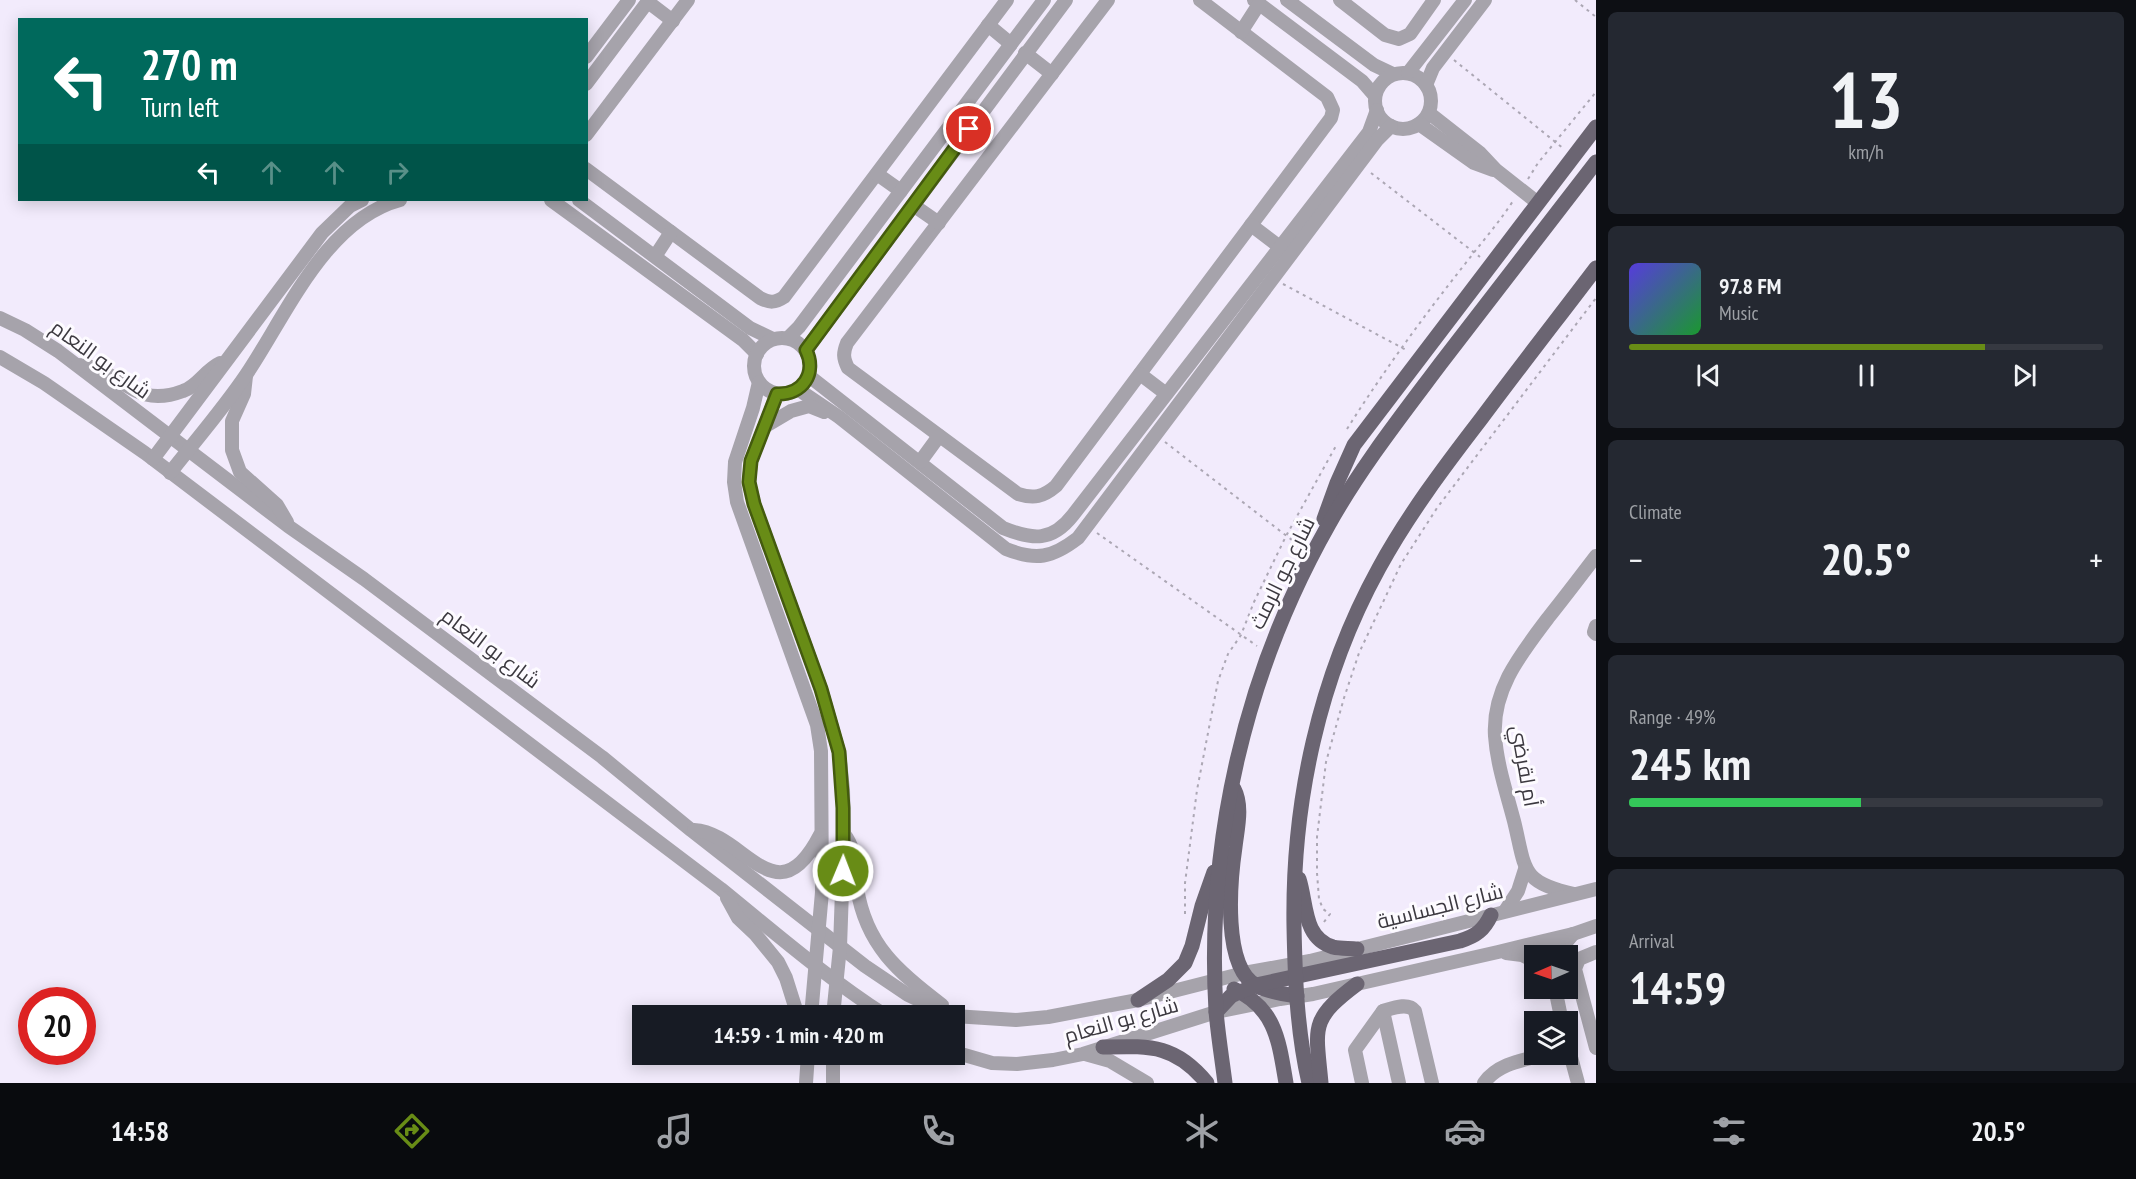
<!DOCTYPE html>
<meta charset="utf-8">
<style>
:root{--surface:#171b24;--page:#242831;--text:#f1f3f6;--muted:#9ea1a6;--line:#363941;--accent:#688c16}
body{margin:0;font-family:"PT Sans Narrow",Cairo,sans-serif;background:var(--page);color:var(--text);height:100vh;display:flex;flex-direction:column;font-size:22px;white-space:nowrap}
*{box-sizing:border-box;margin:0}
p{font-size:20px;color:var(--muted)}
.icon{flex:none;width:33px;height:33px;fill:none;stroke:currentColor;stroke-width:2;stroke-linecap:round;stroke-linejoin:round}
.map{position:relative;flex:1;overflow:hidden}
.sheet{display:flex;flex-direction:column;gap:12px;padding:12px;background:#0d0f14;width:540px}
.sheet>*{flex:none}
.top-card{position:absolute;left:18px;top:18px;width:570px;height:183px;border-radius:0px;box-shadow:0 3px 15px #0003;background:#00695c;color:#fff;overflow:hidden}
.needle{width:39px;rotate:268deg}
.buttons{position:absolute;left:1524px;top:945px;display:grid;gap:12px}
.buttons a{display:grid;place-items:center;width:54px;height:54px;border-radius:0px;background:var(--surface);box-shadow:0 3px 15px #0003;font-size:30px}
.speed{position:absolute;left:18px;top:987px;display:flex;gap:12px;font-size:30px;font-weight:700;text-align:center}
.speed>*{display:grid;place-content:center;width:78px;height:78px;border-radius:50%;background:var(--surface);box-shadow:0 3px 15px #0003;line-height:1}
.speed .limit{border:9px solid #d22;background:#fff;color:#111}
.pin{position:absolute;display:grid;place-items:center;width:51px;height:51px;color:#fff;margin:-26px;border:3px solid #fff;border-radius:50%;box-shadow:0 2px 6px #0007}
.me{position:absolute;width:66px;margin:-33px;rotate:1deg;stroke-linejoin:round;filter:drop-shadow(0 0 4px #0008)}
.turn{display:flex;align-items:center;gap:21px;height:126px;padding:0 24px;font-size:27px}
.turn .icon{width:78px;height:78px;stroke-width:2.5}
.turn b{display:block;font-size:42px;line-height:51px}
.lanes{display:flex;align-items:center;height:57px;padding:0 24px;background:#0003;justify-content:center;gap:30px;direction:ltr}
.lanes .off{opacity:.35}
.big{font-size:45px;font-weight:700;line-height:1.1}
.sheet .card{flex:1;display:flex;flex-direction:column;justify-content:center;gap:9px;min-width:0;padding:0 21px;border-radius:9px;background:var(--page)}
.sheet .dial{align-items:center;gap:0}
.dial b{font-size:78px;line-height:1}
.song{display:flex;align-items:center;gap:18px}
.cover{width:72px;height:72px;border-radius:9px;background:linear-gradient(135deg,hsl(250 70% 55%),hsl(130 70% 35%))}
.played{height:6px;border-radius:3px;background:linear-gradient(90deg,var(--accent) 75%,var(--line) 75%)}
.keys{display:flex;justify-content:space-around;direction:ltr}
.heat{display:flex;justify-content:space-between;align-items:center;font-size:33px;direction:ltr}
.charge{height:9px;border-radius:4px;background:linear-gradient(90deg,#34c759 49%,var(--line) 0)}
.trip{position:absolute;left:632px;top:1005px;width:333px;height:60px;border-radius:0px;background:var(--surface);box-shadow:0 3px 15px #0003;font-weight:700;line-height:60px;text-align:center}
.menu{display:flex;height:96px;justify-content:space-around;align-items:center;background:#090b0e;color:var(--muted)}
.menu .icon{width:42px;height:42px}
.menu .active{color:var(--accent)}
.menu b{font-size:27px;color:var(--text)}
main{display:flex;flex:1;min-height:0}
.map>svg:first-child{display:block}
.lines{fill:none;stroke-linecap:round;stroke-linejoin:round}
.path{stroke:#aca7b4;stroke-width:2;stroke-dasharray:3 4.5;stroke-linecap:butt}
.minor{stroke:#a6a3ab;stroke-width:14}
.major{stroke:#6b6572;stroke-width:15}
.route-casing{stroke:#445b0e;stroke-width:15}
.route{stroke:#688c16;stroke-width:10}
.labels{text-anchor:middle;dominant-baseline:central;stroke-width:6;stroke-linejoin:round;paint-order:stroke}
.street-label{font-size:21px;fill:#3c3940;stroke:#fdfbff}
</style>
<main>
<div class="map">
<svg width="1596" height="1083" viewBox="0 0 1596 1083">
<rect width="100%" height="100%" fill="#f2ebfc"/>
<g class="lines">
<g class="path">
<path d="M1575,0L1596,17"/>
<path d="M1454,60L1564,149"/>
<path d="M1371,173L1480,257"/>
<path d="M1528,179L1538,163L1596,92"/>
<path d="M1283,284L1408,351"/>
<path d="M1347,429C1383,372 1423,317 1465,264C1481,243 1498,224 1513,201"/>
<path d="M1165,442L1301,547"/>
<path d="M1097,533L1257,646"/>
<path d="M1185,914V883L1197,790L1218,681L1228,654L1241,635L1254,602L1286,536L1337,444"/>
<path d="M1324,922L1330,914L1323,909L1319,899L1317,873V837L1326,762L1344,698L1359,653L1401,564L1437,508L1596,298"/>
</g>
<g class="minor">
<path d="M1108,0L847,343C843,353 843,358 848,368L1018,494C1034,499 1043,497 1056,486L1331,118L1333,110L1327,97L1200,0"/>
<path d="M1254,0L1362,81L1375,96"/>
<path d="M1287,0L1374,65L1393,74"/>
<path d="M1340,0L1385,35L1399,39L1410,34L1434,0"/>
<path d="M648,2L673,21"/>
<path d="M988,25L1011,44"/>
<path d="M1241,32L1259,4"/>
<path d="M1025,53L1052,74"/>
<path d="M586,57L629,0"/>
<circle cx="1403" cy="101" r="28"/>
<path d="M1408,73L1465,0"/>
<path d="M586,84L649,0"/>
<path d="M1426,85L1433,68L1485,0"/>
<path d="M1429,113L1480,153L1496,170L1538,203"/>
<path d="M1419,124L1474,163L1493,170"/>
<path d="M586,135L688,0"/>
<path d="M586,169L760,298C770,303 775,303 784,297L1007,0"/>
<path d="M877,174L901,191"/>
<path d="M551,200L743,340L757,354"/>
<path d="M579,200L750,328L773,339"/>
<path d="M913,205L939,223"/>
<path d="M1251,225L1280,247"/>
<path d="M656,255L671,232"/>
<path d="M0,318L25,330L58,351L288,526L364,579L602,757L691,830L865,966L908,995L953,1016"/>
<circle cx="782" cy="366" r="28"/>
<path d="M788,338L799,327L1044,0"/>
<path d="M806,350L1066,0"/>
<path d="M0,357L44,383L145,453L721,889C775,933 827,978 886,1016"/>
<path d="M78,365C121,366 130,411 183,391C198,386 205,370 220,363"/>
<path d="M1140,374L1165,393"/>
<path d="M246,376L244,394L232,421V450L240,472L277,505L287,522"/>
<path d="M809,376L1003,528C1033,540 1052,542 1073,515L1369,132L1377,110"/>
<path d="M759,382L753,408L735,462L734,482L737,502L817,725L821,751L822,892L811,1016"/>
<path d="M799,390L839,417L1006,549C1036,561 1052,558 1078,538L1377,140L1391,126"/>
<path d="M777,394L751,461L749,482L754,504L821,689L839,752L843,790L844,834L840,947L833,1016"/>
<path d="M764,427L791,411L809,406L824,412"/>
<path d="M153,459L322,233L350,206L362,200"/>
<path d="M920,462L939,436"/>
<path d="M170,473C195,441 223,409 246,375C286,316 325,220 400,200"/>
<path d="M1596,626L1594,632L1596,634"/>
<path d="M694,830C745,833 776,920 820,835"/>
<path d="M844,834C857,850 854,869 857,888C866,945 898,972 942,1005"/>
<path d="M1574,894C1520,882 1526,870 1514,821C1507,794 1497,765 1495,736C1492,689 1521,654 1548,618C1564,598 1580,577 1596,556"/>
<path d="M727,898L738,918L756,935L778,962L786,978L798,1016"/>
<path d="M1505,911L1518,891L1525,869"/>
<path d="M1596,952L1579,959L1575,969L1596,1048"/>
<path d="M1506,953L1522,955L1534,961"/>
<path d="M1559,956L1563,946L1573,934"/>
<path d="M1555,988L1562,1022"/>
<path d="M1383,1011L1399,1083"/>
<path d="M954,1016L1016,1020L1048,1017L1138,1000L1244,973L1310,961L1596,889"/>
<path d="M1568,1046L1578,1083"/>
<path d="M954,1052L992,1063L1017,1064L1053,1060L1083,1054L1216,1012L1280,999L1313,994L1498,952L1573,934L1596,926"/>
<path d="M1085,1054L1110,1061L1147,1083"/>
<path d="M806,1083L808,1054"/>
<path d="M833,1083V1054"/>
<path d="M1362,1083L1355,1050L1383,1011C1393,1008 1408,1002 1415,1011L1432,1083"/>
<path d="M1484,1083C1498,1063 1524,1060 1547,1054"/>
</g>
<g class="major">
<path d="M1324,519L1337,483L1354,445L1596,127"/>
<path d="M1234,789C1243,806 1237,829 1235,847C1230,881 1222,968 1257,986C1269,992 1284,994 1297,996"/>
<path d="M1299,879C1307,904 1303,938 1333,947C1341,949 1350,948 1357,949"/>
<path d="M1234,989C1276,1008 1279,1042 1286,1083"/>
<path d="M1138,1000L1168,980L1185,963L1192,946L1202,906L1214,872"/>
<path d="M1216,1012L1231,996L1256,985L1460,941C1476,936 1484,930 1491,915"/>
<path d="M1103,1047C1150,1046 1175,1044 1207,1083"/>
<path d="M1225,1083C1222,1059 1218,1035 1216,1011C1206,842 1245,672 1329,524C1361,467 1402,415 1441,363C1493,296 1544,229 1596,162"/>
<path d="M1309,1083C1297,1032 1295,978 1294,926C1292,802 1319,677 1379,568C1408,515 1444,467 1481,419C1519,368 1558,318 1596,268"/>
<path d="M1321,1083C1316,1027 1309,1020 1357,984"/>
</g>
</g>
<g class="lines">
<g class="route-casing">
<path id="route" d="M843,871V808L839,752L821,689L754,504L749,482L751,461L777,394C803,395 817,373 806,350L969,129"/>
</g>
<use href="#route" class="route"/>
</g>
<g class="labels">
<g class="street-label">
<text transform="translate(101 359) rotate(36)">شارع بو النعام</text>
<text transform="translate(1282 573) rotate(-64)">شارع جو الرمث</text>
<text transform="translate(491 648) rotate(37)">شارع بو النعام</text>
<text transform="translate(1525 766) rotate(80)">أم لقرضي</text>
<text transform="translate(1440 906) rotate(-14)">شارع الجساسية</text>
<text transform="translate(1121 1020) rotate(-16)">شارع بو النعام</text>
</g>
</g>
</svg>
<div class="buttons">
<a><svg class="needle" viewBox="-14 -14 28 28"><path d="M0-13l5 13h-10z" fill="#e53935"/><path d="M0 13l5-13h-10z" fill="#9ea1a6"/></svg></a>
<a><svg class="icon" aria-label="layers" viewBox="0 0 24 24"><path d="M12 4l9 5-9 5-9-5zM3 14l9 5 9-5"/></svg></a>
</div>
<div class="speed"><div class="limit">20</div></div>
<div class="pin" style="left:969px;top:129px;background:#d93025"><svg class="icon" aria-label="arrive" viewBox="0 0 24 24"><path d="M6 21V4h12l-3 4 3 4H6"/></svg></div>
<svg class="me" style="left:843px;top:871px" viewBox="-20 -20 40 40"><circle r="17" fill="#688c16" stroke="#fff" stroke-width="3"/><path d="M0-11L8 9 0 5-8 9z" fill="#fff"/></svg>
<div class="trip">14:59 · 1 min · 420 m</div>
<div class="top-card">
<div class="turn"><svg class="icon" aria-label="left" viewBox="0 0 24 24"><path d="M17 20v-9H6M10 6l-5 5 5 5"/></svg><div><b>270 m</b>Turn left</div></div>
<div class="lanes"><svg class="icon" aria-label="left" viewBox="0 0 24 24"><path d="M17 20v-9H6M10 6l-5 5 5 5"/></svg><svg class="icon off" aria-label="ahead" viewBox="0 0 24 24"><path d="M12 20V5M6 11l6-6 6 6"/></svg><svg class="icon off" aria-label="ahead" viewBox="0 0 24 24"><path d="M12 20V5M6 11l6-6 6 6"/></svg><svg class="icon off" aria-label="right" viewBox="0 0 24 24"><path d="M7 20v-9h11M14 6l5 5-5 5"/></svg></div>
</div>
</div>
<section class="sheet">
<div class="card dial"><b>13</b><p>km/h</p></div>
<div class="card">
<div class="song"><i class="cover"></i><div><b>97.8 FM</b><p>Music</p></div></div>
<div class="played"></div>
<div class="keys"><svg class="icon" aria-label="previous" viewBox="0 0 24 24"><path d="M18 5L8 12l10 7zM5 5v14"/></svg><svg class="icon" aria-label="pause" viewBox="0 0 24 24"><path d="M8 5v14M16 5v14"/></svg><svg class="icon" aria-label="next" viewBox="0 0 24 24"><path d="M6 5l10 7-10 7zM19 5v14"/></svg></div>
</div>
<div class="card"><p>Climate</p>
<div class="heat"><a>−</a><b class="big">20.5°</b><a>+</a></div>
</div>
<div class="card"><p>Range · 49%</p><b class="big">245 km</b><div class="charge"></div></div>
<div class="card"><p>Arrival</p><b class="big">14:59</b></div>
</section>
</main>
<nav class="menu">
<b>14:58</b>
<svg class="icon active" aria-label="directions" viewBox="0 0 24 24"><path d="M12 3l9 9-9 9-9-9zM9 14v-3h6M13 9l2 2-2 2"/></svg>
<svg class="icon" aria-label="music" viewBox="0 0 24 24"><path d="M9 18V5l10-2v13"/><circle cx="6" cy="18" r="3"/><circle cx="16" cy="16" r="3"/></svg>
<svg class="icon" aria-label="phone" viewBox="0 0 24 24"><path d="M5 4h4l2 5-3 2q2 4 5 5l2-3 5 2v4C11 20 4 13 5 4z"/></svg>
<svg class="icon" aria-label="climate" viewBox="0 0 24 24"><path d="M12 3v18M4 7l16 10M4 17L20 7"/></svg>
<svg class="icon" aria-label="car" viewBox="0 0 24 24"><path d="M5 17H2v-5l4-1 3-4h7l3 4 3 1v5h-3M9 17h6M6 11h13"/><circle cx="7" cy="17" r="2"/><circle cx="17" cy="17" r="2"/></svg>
<svg class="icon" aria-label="filters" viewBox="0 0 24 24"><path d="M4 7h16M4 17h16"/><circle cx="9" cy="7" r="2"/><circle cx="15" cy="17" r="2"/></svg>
<b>20.5°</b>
</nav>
